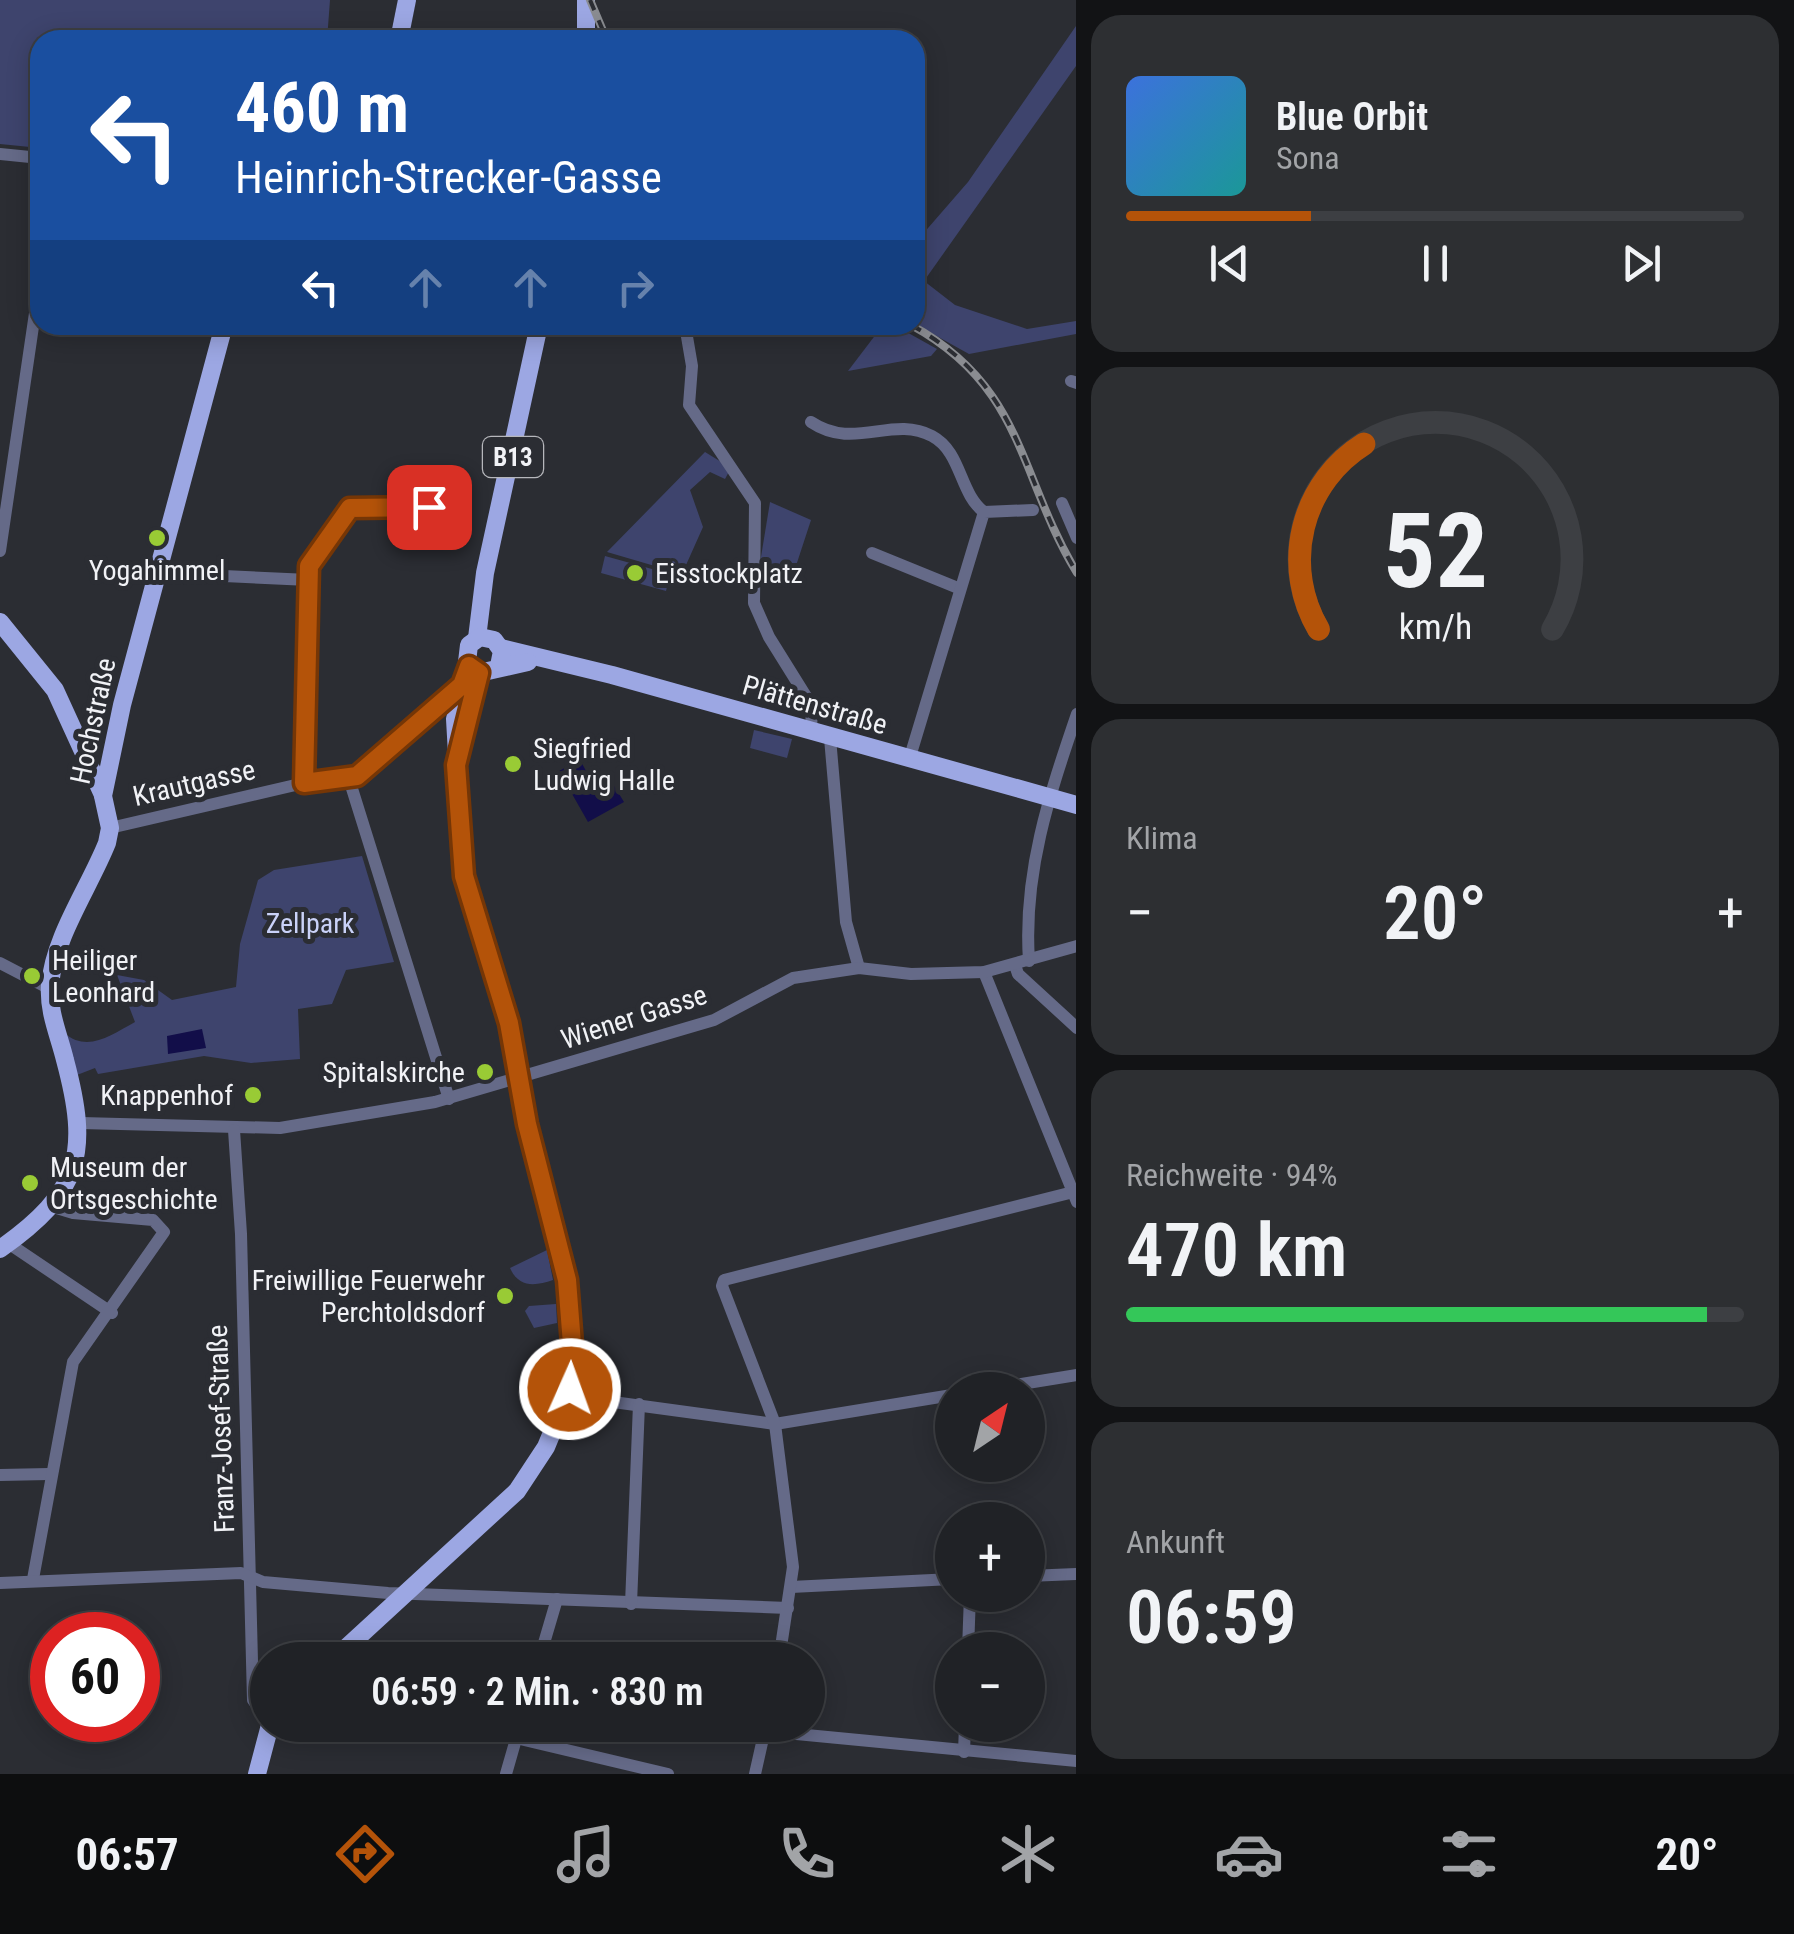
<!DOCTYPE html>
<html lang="de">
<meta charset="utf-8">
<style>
:root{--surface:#202226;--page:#2d2f32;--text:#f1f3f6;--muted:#a2a4a7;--line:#3d3f43;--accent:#b45309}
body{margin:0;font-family:"Roboto Condensed",sans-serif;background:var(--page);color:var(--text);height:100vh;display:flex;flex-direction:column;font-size:38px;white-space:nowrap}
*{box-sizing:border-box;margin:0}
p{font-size:32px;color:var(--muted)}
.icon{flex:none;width:55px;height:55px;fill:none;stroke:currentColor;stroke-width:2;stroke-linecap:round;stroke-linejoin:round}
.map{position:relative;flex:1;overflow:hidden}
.side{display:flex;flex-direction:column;gap:15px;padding:15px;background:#121315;width:718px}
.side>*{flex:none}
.banner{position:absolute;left:30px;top:30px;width:895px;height:305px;border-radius:30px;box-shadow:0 5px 25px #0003,0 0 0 2px var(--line);background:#1a4fa0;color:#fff;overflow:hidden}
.needle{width:65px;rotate:35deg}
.fabs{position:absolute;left:935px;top:1372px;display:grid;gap:20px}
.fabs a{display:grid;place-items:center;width:110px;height:110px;border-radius:50%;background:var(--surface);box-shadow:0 5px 25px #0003,0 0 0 2px var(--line);font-size:50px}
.speed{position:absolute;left:30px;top:1612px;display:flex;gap:20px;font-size:50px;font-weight:700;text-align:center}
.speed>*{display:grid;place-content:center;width:130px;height:130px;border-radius:50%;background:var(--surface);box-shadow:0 5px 25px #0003,0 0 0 2px var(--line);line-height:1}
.speed .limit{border:15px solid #d22;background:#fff;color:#111}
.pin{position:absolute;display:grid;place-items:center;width:85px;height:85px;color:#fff;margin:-42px;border-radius:20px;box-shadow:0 5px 15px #0006}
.me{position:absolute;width:110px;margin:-55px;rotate:2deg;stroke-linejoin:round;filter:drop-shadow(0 0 8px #0008)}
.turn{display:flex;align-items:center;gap:35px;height:210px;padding:0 40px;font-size:45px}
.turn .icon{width:130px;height:130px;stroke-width:2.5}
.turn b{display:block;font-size:70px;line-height:85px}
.lanes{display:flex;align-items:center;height:95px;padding:0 40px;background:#0003;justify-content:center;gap:50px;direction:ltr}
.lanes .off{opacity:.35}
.big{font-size:75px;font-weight:600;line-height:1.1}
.side .tile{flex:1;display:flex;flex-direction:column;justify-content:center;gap:15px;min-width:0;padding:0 35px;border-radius:30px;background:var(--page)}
.side .dial{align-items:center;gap:0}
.dial svg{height:260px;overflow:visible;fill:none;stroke:var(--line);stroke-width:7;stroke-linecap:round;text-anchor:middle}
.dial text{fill:var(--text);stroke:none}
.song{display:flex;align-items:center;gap:30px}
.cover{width:120px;height:120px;border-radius:15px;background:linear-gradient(135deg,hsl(220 70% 55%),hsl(180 70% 35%))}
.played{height:10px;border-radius:5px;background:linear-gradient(90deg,var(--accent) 30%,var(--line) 30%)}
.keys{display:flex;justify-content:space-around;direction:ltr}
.heat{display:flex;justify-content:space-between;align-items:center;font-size:55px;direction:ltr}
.charge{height:15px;border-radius:8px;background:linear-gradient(90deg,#34c759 94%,var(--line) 0)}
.trip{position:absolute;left:250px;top:1642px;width:575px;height:100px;border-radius:50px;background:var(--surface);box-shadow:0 5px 25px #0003,0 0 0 2px var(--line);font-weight:600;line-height:100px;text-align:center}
.tabs{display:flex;height:160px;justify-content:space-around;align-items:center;background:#0d0e0f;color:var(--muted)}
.tabs .icon{width:70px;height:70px}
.tabs .active{color:var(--accent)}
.tabs b{font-size:45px;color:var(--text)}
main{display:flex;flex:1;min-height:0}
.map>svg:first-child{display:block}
.green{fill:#3e446d}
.water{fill:#120e49}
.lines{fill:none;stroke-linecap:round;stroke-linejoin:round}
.minor{stroke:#656a88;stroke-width:12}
.major{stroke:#9ca7e3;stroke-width:18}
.rail-casing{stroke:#8a8c91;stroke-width:8}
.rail{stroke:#2b2d33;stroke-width:4;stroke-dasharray:11;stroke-linecap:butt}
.route-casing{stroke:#753606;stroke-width:25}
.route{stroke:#b45309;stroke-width:18}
.poi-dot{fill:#99cb35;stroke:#2b2d33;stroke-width:4}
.labels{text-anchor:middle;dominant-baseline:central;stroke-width:10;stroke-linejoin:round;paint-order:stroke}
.shield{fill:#2b2d33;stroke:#b6b7bc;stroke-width:2.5}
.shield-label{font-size:25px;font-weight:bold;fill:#f1f2f6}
.poi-label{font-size:28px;fill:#f1f2f6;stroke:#2b2d33;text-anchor:start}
.street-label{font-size:28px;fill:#f1f2f6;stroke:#2b2d33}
.park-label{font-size:28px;fill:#cad2f8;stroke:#2b2d33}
</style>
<main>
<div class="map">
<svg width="1077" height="1774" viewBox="0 0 1077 1774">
<rect width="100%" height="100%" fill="#2b2d33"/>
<g class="green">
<path d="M0,0H330L327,40H40V148L0,144Z"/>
<path d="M1076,26V66L924,281L955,305L1027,329L1076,321V334L969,354L915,324V243L968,182Z"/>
<path d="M883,325H894L937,349L931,356L848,371Z"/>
<path d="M705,452L731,468L725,479L710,472L690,490L703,527L682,574L607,552Z"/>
<path d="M770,502L811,520L793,575L760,563Z"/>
<path d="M605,556L670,574L666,591L601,573Z"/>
<path d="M754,730L792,739L787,758L750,748Z"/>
<path d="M362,856L394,962L346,970L332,1004L298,1009L300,1059L251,1063L204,1056L98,1074L95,1068L77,1075L64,1033C88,1053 111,1035 135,1022L117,975L144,980L172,1000L236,987L240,944L258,880L274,870Z"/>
<path d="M547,1250L553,1280C535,1286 519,1288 510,1268Z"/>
<path d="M556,1304L557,1323L534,1328L525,1311L529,1306Z"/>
</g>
<g class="water">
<path d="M580,760L595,787L610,779L624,802L588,822L559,771Z"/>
<path d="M202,1029L206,1048L168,1054L167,1036Z"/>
</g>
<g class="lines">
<g class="minor">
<path d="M0,154L40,158"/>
<path d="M685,325L692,366L689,405L755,503L754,603L769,637L812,706L811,732"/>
<path d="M1071,381L1077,383"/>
<path d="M811,422C854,451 892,415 932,436C962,452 959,493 984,512"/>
<path d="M1062,503L1077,538"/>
<path d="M0,551L40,279"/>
<path d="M872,553L958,588"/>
<path d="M160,573L309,580"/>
<path d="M830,738L846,922L859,968"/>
<path d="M909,760L984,512L1033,510"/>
<path d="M349,779L449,1099"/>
<path d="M304,783L309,567L350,508L429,507"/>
<path d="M110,828L304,783L357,776L462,685"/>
<path d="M1029,961C1023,873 1049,796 1077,714"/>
<path d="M0,963L50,989"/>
<path d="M1015,965L1018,974L1077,1028"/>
<path d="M984,972L1077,1202"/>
<path d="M81,1123L280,1128L435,1102L714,1020L793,978L859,968L911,974L984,972L1077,946"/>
<path d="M234,1130L241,1234L253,1700L268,1721"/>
<path d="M8,1243L112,1313"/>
<path d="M985,1390L1077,1375"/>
<path d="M569,1396L775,1424L952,1395"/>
<path d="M0,1475L49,1474"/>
<path d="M1028,1576L1077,1574"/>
<path d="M33,1579L73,1362L164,1232L153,1220L73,1213L50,1206"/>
<path d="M0,1583L241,1573L263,1582L388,1593L788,1608"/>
<path d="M791,1587L952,1579"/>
<path d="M631,1604L639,1404"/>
<path d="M968,1650L970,1595"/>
<path d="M539,1660L557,1599"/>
<path d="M779,1660L793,1567L775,1424L722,1286L724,1280L1077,1191"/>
<path d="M461,1725L668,1774"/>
<path d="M765,1731L1077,1761"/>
<path d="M964,1752L965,1725"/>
<path d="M506,1774L520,1725"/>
<path d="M755,1774L766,1725"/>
</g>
<g class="major">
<path d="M586,0V40"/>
<path d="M399,40L407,0"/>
<path d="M0,622L55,690L103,795"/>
<path d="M477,638L485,573L539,325"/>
<path d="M501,648L612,675L1077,805"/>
<path d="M499,666L502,651L494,640L480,637L469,645L467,662L479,673L528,662"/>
<path d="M0,1249C81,1192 90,1153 65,1060C59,1035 48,1012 50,985C54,937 89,888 107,843L110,828L103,796L122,705L224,325"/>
<path d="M333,1660L517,1491L546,1447L570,1389L573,1357L567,1280L527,1124L509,1023L464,876L455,719L469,666"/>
<path d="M257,1774L270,1725"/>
</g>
<g class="rail-casing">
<g id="rail">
<path d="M590,0L607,40"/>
<path d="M911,325C1025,387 1018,476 1077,573"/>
</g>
</g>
<use href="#rail" class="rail"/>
</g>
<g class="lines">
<g class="route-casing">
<path id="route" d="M429,507L350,508L309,566L304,783L357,776L462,685L469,666L479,673L456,765L464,876L509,1023L527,1124L567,1280L573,1357L570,1389"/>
</g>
<use href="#route" class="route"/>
</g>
<g class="poi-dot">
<circle cx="157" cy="538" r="10"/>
<circle cx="635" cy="573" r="10"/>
<circle cx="513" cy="764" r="10"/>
<circle cx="32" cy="976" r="10"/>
<circle cx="485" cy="1072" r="10"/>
<circle cx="253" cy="1095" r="10"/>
<circle cx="30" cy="1183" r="10"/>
<circle cx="505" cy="1296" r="10"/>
</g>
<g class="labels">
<rect class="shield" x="483" y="437" width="60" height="40" rx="8"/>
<g class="shield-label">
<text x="513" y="457">B13</text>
</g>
<g class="poi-label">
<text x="157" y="570" text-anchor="middle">Yogahimmel</text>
<text x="655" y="573">Eisstockplatz</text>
<text x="533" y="748">Siegfried<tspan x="533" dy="32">Ludwig Halle</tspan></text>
<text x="52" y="960">Heiliger<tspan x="52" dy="32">Leonhard</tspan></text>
<text x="465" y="1072" text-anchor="end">Spitalskirche</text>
<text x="233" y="1095" text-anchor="end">Knappenhof</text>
<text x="50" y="1167">Museum der<tspan x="50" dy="32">Ortsgeschichte</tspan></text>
<text x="485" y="1280" text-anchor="end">Freiwillige Feuerwehr<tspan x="485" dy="32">Perchtoldsdorf</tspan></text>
</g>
<g class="street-label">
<text transform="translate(815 705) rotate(16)">Plättenstraße</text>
<text transform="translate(93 721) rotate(-78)">Hochstraße</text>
<text transform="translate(194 783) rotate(-13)">Krautgasse</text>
<text transform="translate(634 1017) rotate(-18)">Wiener Gasse</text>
<text transform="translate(221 1429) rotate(-92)">Franz-Josef-Straße</text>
</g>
<g class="park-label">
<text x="310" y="923">Zellpark</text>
</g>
</g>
</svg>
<div class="fabs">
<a><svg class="needle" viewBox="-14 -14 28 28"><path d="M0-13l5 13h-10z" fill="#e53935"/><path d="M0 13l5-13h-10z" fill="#a2a4a7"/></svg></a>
<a>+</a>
<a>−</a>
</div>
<div class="speed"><div class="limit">60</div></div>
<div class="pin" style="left:429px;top:507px;background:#d93025"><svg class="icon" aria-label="arrive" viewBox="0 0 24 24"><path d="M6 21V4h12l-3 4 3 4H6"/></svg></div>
<svg class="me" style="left:570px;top:1389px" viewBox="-20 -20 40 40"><circle r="17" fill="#b45309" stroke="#fff" stroke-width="3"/><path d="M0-11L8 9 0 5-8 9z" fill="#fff"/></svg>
<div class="trip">06:59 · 2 Min. · 830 m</div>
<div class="banner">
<div class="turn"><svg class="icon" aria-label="left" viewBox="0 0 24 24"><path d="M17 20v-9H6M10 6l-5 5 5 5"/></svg><div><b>460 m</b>Heinrich-Strecker-Gasse</div></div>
<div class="lanes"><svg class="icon" aria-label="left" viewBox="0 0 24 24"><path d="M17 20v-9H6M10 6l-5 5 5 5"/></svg><svg class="icon off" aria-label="ahead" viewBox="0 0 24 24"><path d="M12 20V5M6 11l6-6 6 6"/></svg><svg class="icon off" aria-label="ahead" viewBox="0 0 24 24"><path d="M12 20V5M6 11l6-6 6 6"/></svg><svg class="icon off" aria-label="right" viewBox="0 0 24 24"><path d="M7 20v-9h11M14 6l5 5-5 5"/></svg></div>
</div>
</div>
<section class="side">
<div class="tile">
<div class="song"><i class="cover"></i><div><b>Blue Orbit</b><p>Sona</p></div></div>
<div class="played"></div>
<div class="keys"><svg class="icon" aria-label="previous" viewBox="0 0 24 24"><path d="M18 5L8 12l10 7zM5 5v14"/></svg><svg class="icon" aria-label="pause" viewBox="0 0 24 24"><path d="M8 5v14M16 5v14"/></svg><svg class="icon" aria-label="next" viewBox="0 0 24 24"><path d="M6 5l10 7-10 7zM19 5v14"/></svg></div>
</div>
<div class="tile dial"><svg viewBox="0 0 100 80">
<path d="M14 69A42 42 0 1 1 86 69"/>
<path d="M14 69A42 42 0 0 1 28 12" stroke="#b45309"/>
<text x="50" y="56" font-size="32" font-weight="700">52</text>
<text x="50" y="72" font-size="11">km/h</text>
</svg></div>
<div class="tile"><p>Klima</p>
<div class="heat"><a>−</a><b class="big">20°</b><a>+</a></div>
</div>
<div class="tile"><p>Reichweite · 94%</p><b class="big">470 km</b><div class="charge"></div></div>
<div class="tile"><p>Ankunft</p><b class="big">06:59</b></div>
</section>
</main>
<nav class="tabs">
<b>06:57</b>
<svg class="icon active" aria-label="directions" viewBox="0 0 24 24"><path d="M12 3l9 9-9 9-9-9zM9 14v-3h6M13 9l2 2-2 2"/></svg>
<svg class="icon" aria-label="music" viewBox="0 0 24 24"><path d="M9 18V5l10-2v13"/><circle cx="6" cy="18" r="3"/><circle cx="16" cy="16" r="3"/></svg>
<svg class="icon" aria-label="phone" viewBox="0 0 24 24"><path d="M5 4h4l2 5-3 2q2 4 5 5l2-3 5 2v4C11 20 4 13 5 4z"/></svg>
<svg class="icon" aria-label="climate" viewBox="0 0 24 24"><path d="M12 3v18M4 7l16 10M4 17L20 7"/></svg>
<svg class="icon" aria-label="car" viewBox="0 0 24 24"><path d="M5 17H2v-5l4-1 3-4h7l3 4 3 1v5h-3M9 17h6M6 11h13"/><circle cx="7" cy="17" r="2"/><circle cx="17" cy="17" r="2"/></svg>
<svg class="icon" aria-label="filters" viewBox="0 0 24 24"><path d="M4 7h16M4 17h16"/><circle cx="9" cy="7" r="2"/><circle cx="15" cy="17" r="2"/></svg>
<b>20°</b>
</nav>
